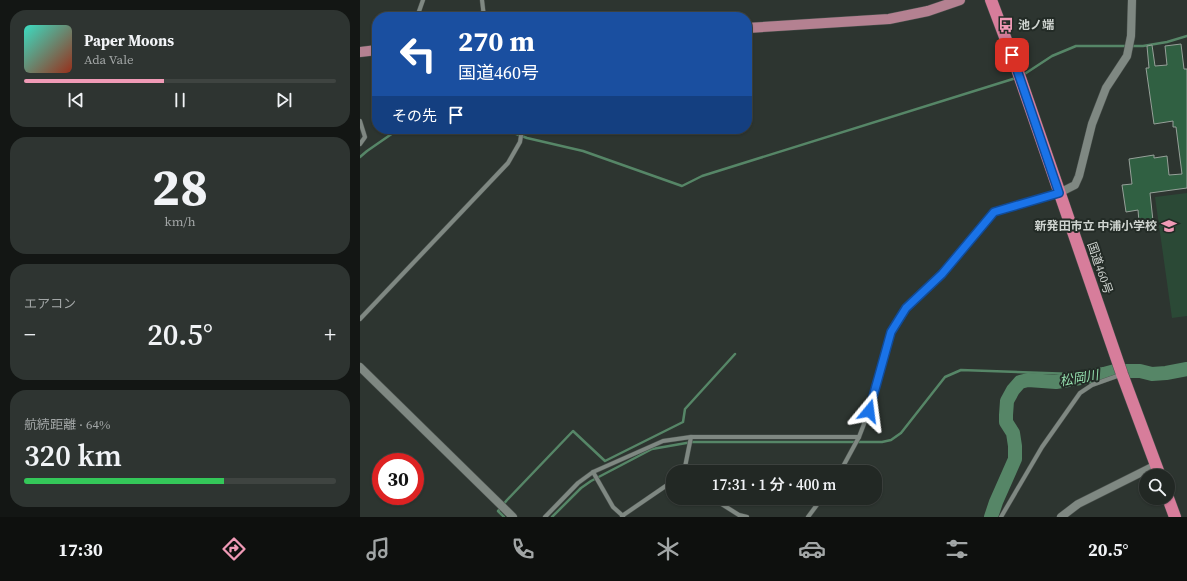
<!DOCTYPE html>
<html lang="ja">
<meta charset="utf-8">
<style>
:root{--surface:#222824;--page:#2e3431;--text:#f1f3f6;--muted:#a2a6a6;--line:#3f4441;--accent:#f09ab6}
body{margin:0;font-family:"Source Serif 4","Noto Sans JP",serif;background:var(--page);color:var(--text);height:100vh;display:flex;flex-direction:column;font-size:15px;white-space:nowrap}
*{box-sizing:border-box;margin:0}
p{font-size:13px;color:var(--muted)}
.icon{flex:none;width:22px;height:22px;fill:none;stroke:currentColor;stroke-width:2;stroke-linecap:round;stroke-linejoin:round}
.map{position:relative;flex:1;overflow:hidden}
.details{display:flex;flex-direction:column;gap:10px;padding:10px;background:#131614;width:360px}
.details>*{flex:none}
.hud{position:absolute;left:12px;top:12px;width:380px;height:122px;border-radius:16px;box-shadow:0 1px 3px #0004,0 0 0 1px var(--line);background:#1a4fa0;color:#fff;overflow:hidden}
.controls{position:absolute;left:779px;top:469px;display:grid;gap:8px}
.controls a{display:grid;place-items:center;width:36px;height:36px;border-radius:50%;background:var(--surface);box-shadow:0 1px 3px #0004,0 0 0 1px var(--line);font-size:20px}
.speed{position:absolute;left:12px;top:453px;display:flex;gap:8px;font-size:20px;font-weight:700;text-align:center}
.speed>*{display:grid;place-content:center;width:52px;height:52px;border-radius:50%;background:var(--surface);box-shadow:0 1px 3px #0004,0 0 0 1px var(--line);line-height:1}
.speed .limit{border:6px solid #d22;background:#fff;color:#111}
.pin{position:absolute;display:grid;place-items:center;width:34px;height:34px;color:#fff;margin:-17px;border-radius:8px;box-shadow:0 2px 6px #0006}
.me{position:absolute;width:44px;margin:-22px;rotate:16deg;stroke-linejoin:round;filter:drop-shadow(0 0 3px #0008)}
.turn{display:flex;align-items:center;gap:14px;height:84px;padding:0 20px;font-size:18px}
.turn .icon{width:52px;height:52px;stroke-width:2.5}
.turn b{display:block;font-size:28px;line-height:34px}
.then{display:flex;align-items:center;height:38px;padding:0 20px;background:#0003;gap:8px;font-size:15px}
.big{font-size:30px;font-weight:600;line-height:1.1}
.details .card{flex:1;display:flex;flex-direction:column;justify-content:center;gap:6px;min-width:0;padding:0 14px;border-radius:16px;background:var(--page)}
.details .dial{align-items:center;gap:0}
.dial b{font-size:52px;line-height:1}
.song{display:flex;align-items:center;gap:12px}
.cover{width:48px;height:48px;border-radius:6px;background:linear-gradient(135deg,hsl(170 70% 55%),hsl(10 70% 35%))}
.played{height:4px;border-radius:2px;background:linear-gradient(90deg,var(--accent) 45%,var(--line) 45%)}
.keys{display:flex;justify-content:space-around;direction:ltr}
.heat{display:flex;justify-content:space-between;align-items:center;font-size:22px;direction:ltr}
.charge{height:6px;border-radius:3px;background:linear-gradient(90deg,#34c759 64%,var(--line) 0)}
.trip{position:absolute;left:306px;top:465px;width:216px;height:40px;border-radius:16px;background:var(--surface);box-shadow:0 1px 3px #0004,0 0 0 1px var(--line);font-weight:600;line-height:40px;text-align:center}
.tab-bar{display:flex;height:64px;justify-content:space-around;align-items:center;background:#0e100e;color:var(--muted)}
.tab-bar .icon{width:28px;height:28px}
.tab-bar .on{color:var(--accent)}
.tab-bar b{font-size:18px;color:var(--text)}
main{display:flex;flex:1;min-height:0}
.map>svg:first-child{display:block}
.green{fill:#2b4936}
.lines{fill:none;stroke-linecap:round;stroke-linejoin:round}
.stream{stroke:#568667;stroke-width:2.5}
.river{stroke:#568667;stroke-width:14}
.building{fill:#306042;stroke:#96a099}
.street-casing{stroke:#49504c;stroke-width:5}
.secondary-casing{stroke:#49504c;stroke-width:9}
.primary-casing{stroke:#49504c;stroke-width:11}
.highway-casing{stroke:#49504c;stroke-width:13}
.street{stroke:#7f8882;stroke-width:4}
.secondary{stroke:#7f8882;stroke-width:8}
.primary{stroke:#b48191;stroke-width:10}
.highway{stroke:#d77d9b;stroke-width:12}
.route-casing{stroke:#114b97;stroke-width:10}
.route{stroke:#1a73e8;stroke-width:7}
.labels{text-anchor:middle;dominant-baseline:central;stroke-width:4;stroke-linejoin:round;paint-order:stroke}
.poi-label{font-size:12px;font-weight:bold;fill:#cfd4d0;stroke:#232b26;text-anchor:start}
.street-label{font-size:12px;fill:#cfd4d0;stroke:#232b26}
.water-label{font-size:13px;font-style:italic;fill:#94dfae;stroke:#232b26}
</style>
<main>
<section class="details">
<div class="card">
<div class="song"><i class="cover"></i><div><b>Paper Moons</b><p>Ada Vale</p></div></div>
<div class="played"></div>
<div class="keys"><svg class="icon" aria-label="previous" viewBox="0 0 24 24"><path d="M18 5L8 12l10 7zM5 5v14"/></svg><svg class="icon" aria-label="pause" viewBox="0 0 24 24"><path d="M8 5v14M16 5v14"/></svg><svg class="icon" aria-label="next" viewBox="0 0 24 24"><path d="M6 5l10 7-10 7zM19 5v14"/></svg></div>
</div>
<div class="card dial"><b>28</b><p>km/h</p></div>
<div class="card"><p>エアコン</p>
<div class="heat"><a>−</a><b class="big">20.5°</b><a>+</a></div>
</div>
<div class="card"><p>航続距離 · 64%</p><b class="big">320 km</b><div class="charge"></div></div>
</section>
<div class="map">
<svg width="827" height="517" viewBox="0 0 827 517">
<rect width="100%" height="100%" fill="#2d3530"/>
<path class="green" d="M827,193V316L812,318L795,197Z"/>
<g class="lines">
<g class="stream">
<path d="M663,75L692,56L716,46H783L807,42L827,36"/>
<path d="M143,129L167,138L223,151L322,186L342,176L656,78"/>
<path d="M0,157L7,151L33,133L63,129"/>
<path d="M144,517L138,511L147,500L213,431L245,461L323,422L325,409L375,354"/>
<path d="M192,517L221,488L231,481L292,449L332,442H522L531,440L541,433L585,377L601,370L714,374L729,377"/>
</g>
<path class="river" d="M631,517L636,502L655,459V446L653,433L646,422V415L647,401L653,390L660,382L668,380L696,382L744,374L755,371H780L792,374L806,373L827,369"/>
</g>
<path class="building" d="M821,44L824,69H827V188L790,193L793,221L779,222L778,210L766,212L762,185L772,184L769,159L794,155V158L807,156L809,175L822,174L816,127H813V121L794,124L786,68H789L787,46L792,45L795,66L807,65L805,46Z"/>
<g class="lines">
<g class="street-casing">
<g id="street">
<path d="M122,0L124,17"/>
<path d="M57,17L63,0"/>
<path d="M0,121L5,137L0,144"/>
<path d="M0,319L148,163L160,142L162,129"/>
<path d="M233,472L253,507L263,516"/>
<path d="M324,472L331,437"/>
<path d="M480,472L499,437L509,411L531,332L546,308L582,274L634,211L698,193"/>
<path d="M352,498L379,515L387,517"/>
<path d="M262,516L313,481"/>
<path d="M185,517L218,483L233,472L303,441L331,437H499"/>
<path d="M448,517L462,498"/>
<path d="M641,517L682,447L720,393L732,385L760,375"/>
</g>
</g>
<g class="secondary-casing">
<g id="secondary">
<path d="M699,193L715,185L719,176L732,124L746,88L767,56L771,36L772,0"/>
<path d="M0,367L153,517"/>
<path d="M701,517L718,504L796,465"/>
</g>
</g>
<g class="primary-casing">
<g id="primary">
<path d="M387,28L529,19L568,11L600,0"/>
<path d="M0,52L17,50"/>
</g>
</g>
<g class="highway-casing">
<g id="highway">
<path d="M631,0L657,69L762,374L800,476"/>
<path d="M808,498L815,517"/>
</g>
</g>
<use href="#street" class="street"/>
<use href="#secondary" class="secondary"/>
<use href="#primary" class="primary"/>
<use href="#highway" class="highway"/>
</g>
<g class="lines">
<g class="route-casing">
<path id="route" d="M509,411L531,332L546,308L582,274L634,212L699,193L652,55"/>
</g>
<use href="#route" class="route"/>
</g>
<defs>
<g id="bus-bare" transform="scale(1.2)"><path d="M-5-6H5V4H4V6H2V4H-2V6H-4V4H-5ZM-3.5-4V0h7V-4ZM-3.5 1.2v1.5H-2V1.2ZM2 1.2v1.5H3.5V1.2Z" fill="#f09ab6" stroke="#232b26" stroke-width="2.5" paint-order="stroke"/></g>
<g id="school-bare" transform="scale(1.2)"><path d="M0-5L7-2L0 1L-7-2ZM-4 1L0 2.5L4 1V4Q0 6-4 4Z" fill="#f09ab6" stroke="#232b26" stroke-width="2.5" paint-order="stroke"/></g>
</defs>
<g fill-rule="evenodd">
<use href="#bus-bare" x="646" y="25"/>
<use href="#school-bare" x="809" y="226"/>
</g>
<g class="labels">
<g class="poi-label">
<text x="658" y="25">池ノ端</text>
<text x="797" y="226" text-anchor="end">新発田市立 中浦小学校</text>
</g>
<g class="street-label">
<text transform="translate(740 268) rotate(71)">国道460号</text>
</g>
<g class="water-label">
<text transform="translate(719 378) rotate(-10)">松岡川</text>
</g>
</g>
</svg>
<div class="controls">
<a><svg class="icon" aria-label="search" viewBox="0 0 24 24"><circle cx="10" cy="10" r="6"/><path d="M15 15l6 6"/></svg></a>
</div>
<div class="speed"><div class="limit">30</div></div>
<div class="pin" style="left:652px;top:55px;background:#d93025"><svg class="icon" aria-label="arrive" viewBox="0 0 24 24"><path d="M6 21V4h12l-3 4 3 4H6"/></svg></div>
<svg class="me" style="left:509px;top:411px" viewBox="-20 -20 40 40"><path d="M0-17L14 15 0 8-14 15z" fill="#1a73e8" stroke="#fff" stroke-width="4"/></svg>
<div class="trip">17:31 · 1 分 · 400 m</div>
<div class="hud">
<div class="turn"><svg class="icon" aria-label="left" viewBox="0 0 24 24"><path d="M17 20v-9H6M10 6l-5 5 5 5"/></svg><div><b>270 m</b>国道460号</div></div>
<div class="then">その先<svg class="icon" aria-label="arrive" viewBox="0 0 24 24"><path d="M6 21V4h12l-3 4 3 4H6"/></svg></div>
</div>
</div>
</main>
<nav class="tab-bar">
<b>17:30</b>
<svg class="icon on" aria-label="directions" viewBox="0 0 24 24"><path d="M12 3l9 9-9 9-9-9zM9 14v-3h6M13 9l2 2-2 2"/></svg>
<svg class="icon" aria-label="music" viewBox="0 0 24 24"><path d="M9 18V5l10-2v13"/><circle cx="6" cy="18" r="3"/><circle cx="16" cy="16" r="3"/></svg>
<svg class="icon" aria-label="phone" viewBox="0 0 24 24"><path d="M5 4h4l2 5-3 2q2 4 5 5l2-3 5 2v4C11 20 4 13 5 4z"/></svg>
<svg class="icon" aria-label="climate" viewBox="0 0 24 24"><path d="M12 3v18M4 7l16 10M4 17L20 7"/></svg>
<svg class="icon" aria-label="car" viewBox="0 0 24 24"><path d="M5 17H2v-5l4-1 3-4h7l3 4 3 1v5h-3M9 17h6M6 11h13"/><circle cx="7" cy="17" r="2"/><circle cx="17" cy="17" r="2"/></svg>
<svg class="icon" aria-label="filters" viewBox="0 0 24 24"><path d="M4 7h16M4 17h16"/><circle cx="9" cy="7" r="2"/><circle cx="15" cy="17" r="2"/></svg>
<b>20.5°</b>
</nav>
